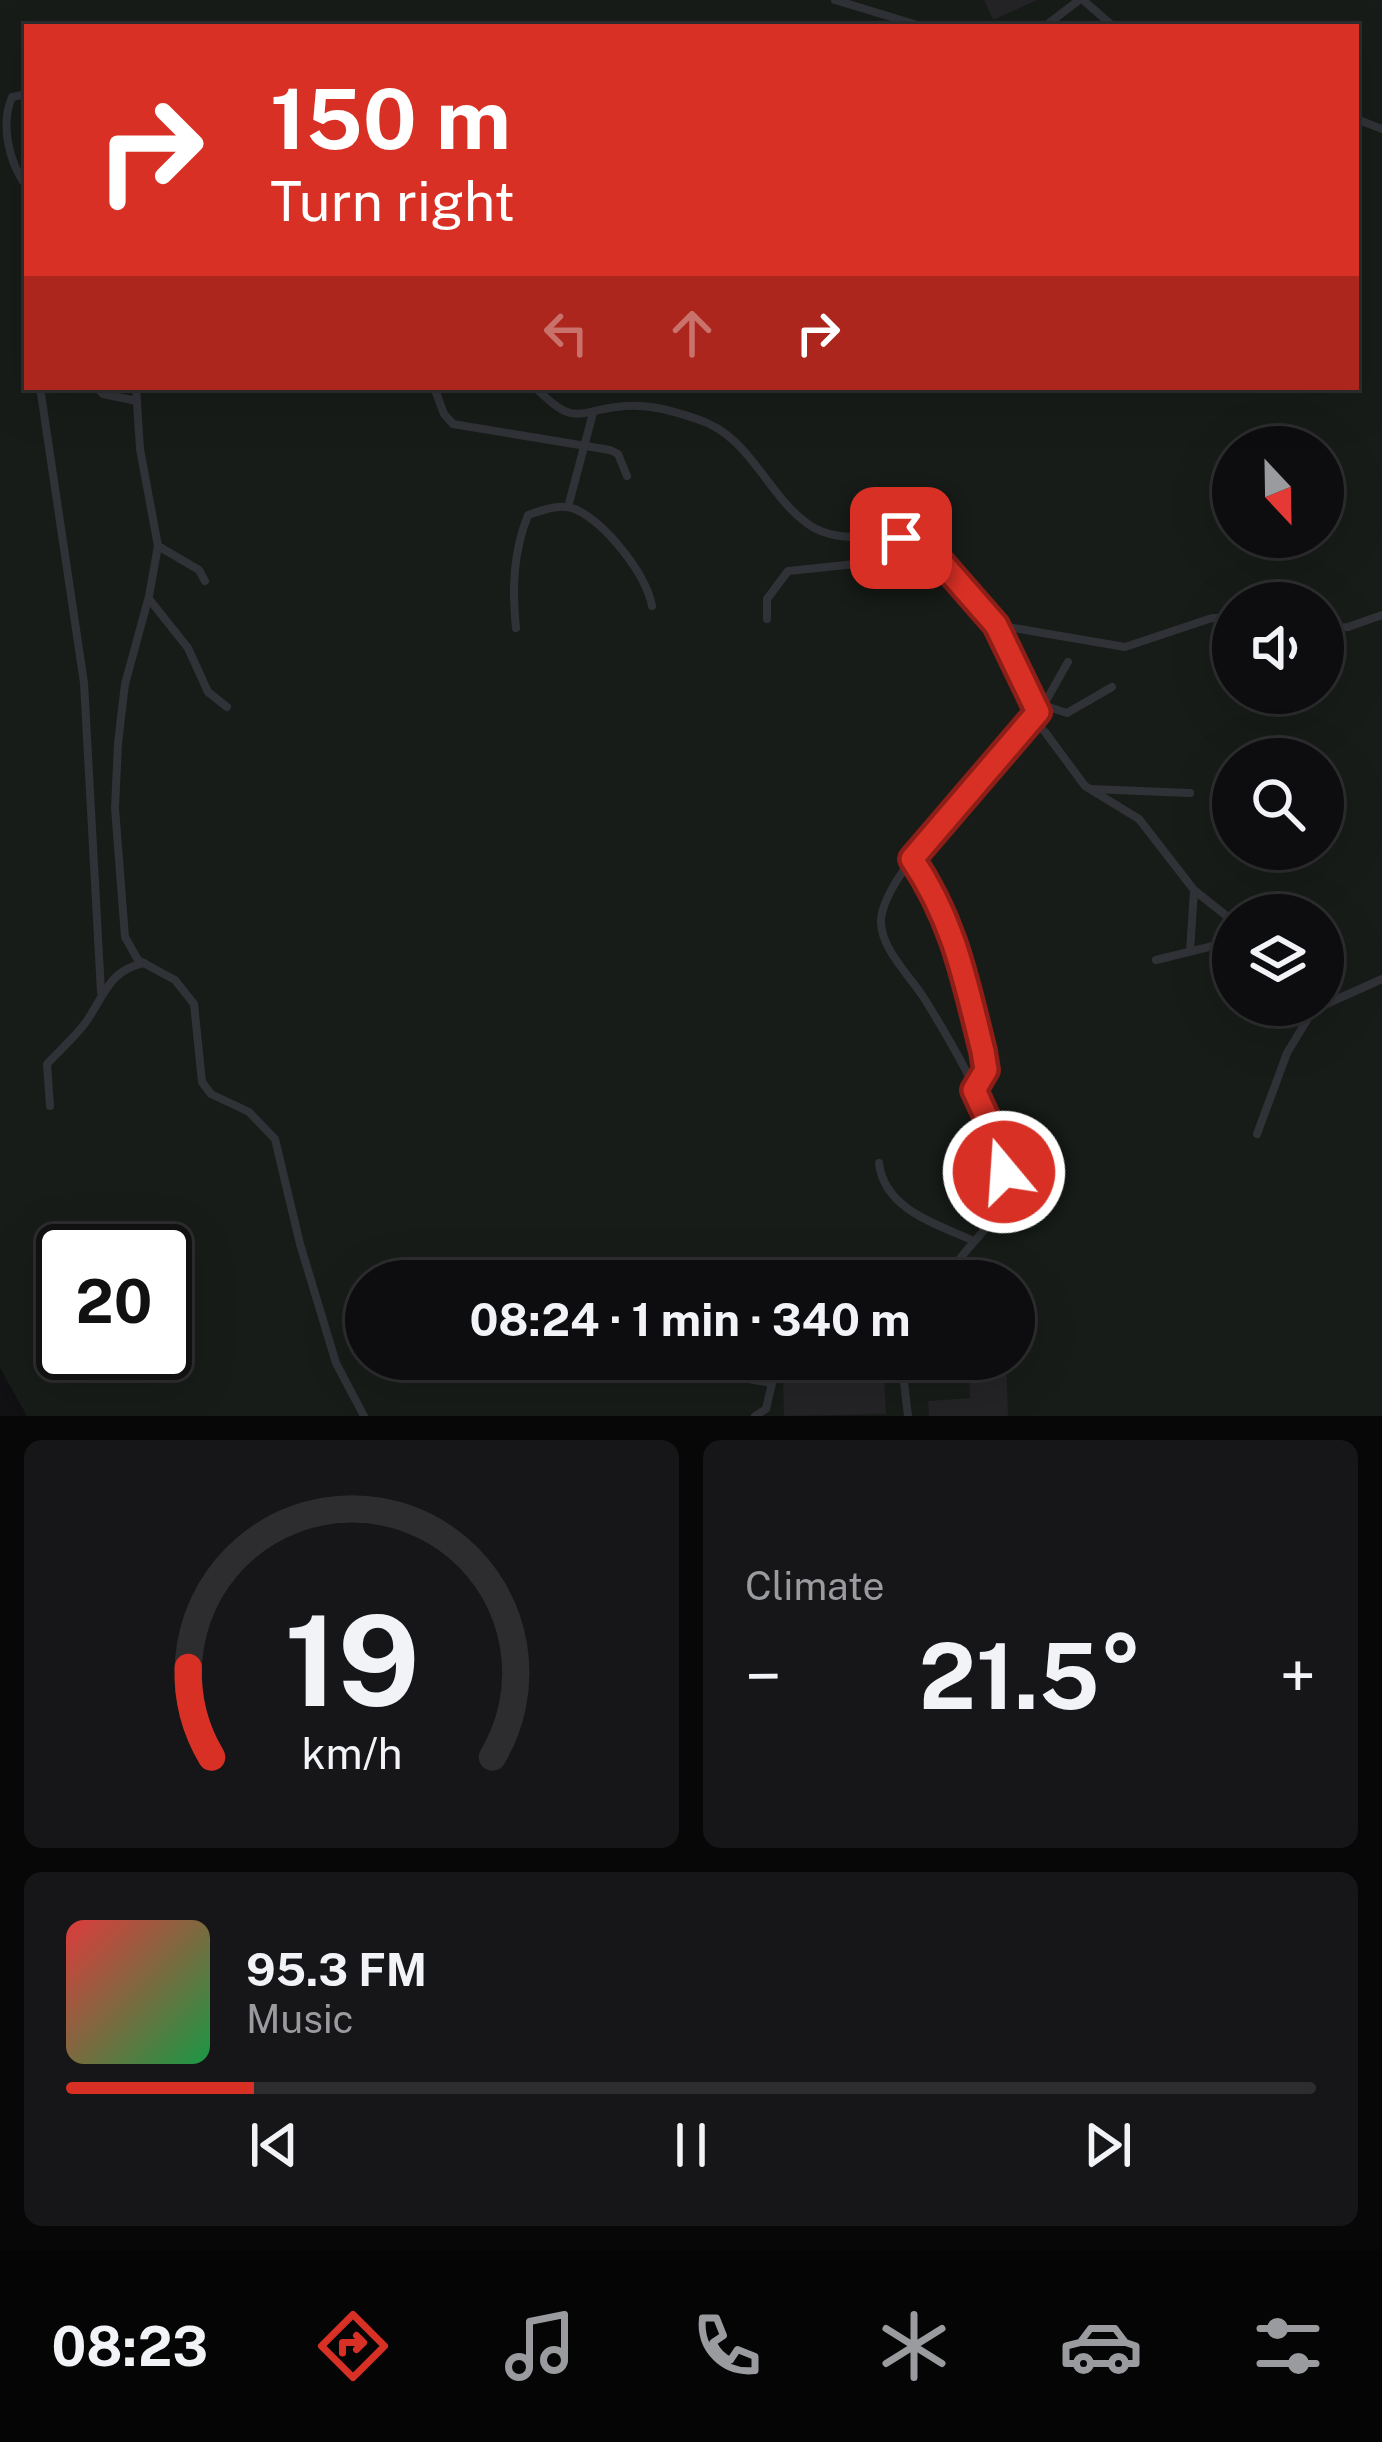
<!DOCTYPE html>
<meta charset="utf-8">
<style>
:root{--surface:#0d0c0e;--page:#161517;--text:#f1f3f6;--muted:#9a9b9e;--line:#2d2c2e;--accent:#d93025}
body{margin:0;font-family:"Public Sans",sans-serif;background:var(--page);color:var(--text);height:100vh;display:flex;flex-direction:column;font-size:45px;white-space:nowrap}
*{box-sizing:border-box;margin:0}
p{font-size:39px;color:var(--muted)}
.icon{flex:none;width:66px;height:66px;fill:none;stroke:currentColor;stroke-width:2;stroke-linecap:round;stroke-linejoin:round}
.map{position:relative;height:1416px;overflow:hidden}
.details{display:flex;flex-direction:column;gap:24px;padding:24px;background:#070708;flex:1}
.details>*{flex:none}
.banner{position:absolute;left:24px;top:24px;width:1335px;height:366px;border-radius:0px;box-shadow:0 12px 48px #0002,0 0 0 3px var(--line);background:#d93025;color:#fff;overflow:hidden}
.needle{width:78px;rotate:158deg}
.tools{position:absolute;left:1212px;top:426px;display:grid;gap:24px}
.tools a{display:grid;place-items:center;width:132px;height:132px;border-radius:50%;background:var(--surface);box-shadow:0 12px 48px #0002,0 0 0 3px var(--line);font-size:60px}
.speed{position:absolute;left:36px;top:1224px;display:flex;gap:24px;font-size:60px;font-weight:700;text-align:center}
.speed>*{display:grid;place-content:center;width:156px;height:156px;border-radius:50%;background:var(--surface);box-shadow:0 12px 48px #0002,0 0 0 3px var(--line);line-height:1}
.speed .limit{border:6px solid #111;border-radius:18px;background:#fff;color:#111}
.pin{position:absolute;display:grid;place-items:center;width:102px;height:102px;color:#fff;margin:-51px;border-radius:24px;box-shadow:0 6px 18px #0006}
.me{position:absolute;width:132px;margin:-66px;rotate:342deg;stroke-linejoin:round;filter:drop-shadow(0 0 9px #0008)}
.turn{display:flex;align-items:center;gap:42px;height:252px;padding:0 48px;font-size:54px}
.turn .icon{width:156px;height:156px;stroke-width:2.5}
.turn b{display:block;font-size:84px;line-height:102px}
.lanes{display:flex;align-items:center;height:114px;padding:0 48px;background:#0003;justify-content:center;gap:60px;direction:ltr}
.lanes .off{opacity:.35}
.big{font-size:90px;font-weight:700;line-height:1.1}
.details .card{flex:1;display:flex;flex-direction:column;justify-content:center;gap:18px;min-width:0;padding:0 42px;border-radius:18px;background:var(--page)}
.details .dial{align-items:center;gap:0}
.dial svg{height:312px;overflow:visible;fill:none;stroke:var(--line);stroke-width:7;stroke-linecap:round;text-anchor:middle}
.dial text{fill:var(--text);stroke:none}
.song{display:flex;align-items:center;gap:36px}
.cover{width:144px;height:144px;border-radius:18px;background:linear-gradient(135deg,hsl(0 70% 55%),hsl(140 70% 35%))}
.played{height:12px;border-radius:6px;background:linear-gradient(90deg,var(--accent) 15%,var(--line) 15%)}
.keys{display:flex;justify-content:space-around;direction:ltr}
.heat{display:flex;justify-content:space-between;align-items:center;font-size:66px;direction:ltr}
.details .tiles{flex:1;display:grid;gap:24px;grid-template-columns:1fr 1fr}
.card:last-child{grid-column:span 2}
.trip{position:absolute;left:345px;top:1260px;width:690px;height:120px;border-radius:60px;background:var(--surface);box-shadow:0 12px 48px #0002,0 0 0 3px var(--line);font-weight:700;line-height:120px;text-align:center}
.tab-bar{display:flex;height:192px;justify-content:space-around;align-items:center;background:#050506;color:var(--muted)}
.tab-bar .icon{width:84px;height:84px}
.tab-bar .selected{color:var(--accent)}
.tab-bar b{font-size:54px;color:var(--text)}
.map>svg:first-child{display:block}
.green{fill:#171c18;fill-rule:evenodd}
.building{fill:#242326}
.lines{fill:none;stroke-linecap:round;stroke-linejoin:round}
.service{stroke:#313237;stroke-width:8}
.route-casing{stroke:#8d1f18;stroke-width:30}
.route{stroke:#d93025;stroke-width:21}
</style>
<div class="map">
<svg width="1382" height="1416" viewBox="0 0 1382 1416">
<rect width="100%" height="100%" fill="#111012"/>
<path class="green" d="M0,0H1382V1416H27L0,1368ZM27,27H1356V387H27ZM1233,447H1323V537H1233ZM1233,603H1323V693H1233ZM1233,759H1323V849H1233ZM1233,915H1323V1005H1233ZM63,1251H165V1353H63ZM366,1281H1014V1359H366Z"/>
<g class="building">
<path d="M984,0H1037L993,20Z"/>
<path d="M969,1359H1006L1008,1416H929L928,1401L970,1398Z"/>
<path d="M884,1374L886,1414L784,1416L783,1379L789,1377Z"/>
</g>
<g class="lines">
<g class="service">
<path d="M835,0L924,27"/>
<path d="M1083,0L1114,27"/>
<path d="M1044,27L1079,0"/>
<path d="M27,94L12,97C0,125 9,163 27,187"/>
<path d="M1356,119L1382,129"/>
<path d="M40,387L84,683L101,992"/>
<path d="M96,387L103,394L137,401"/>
<path d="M136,387L140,449L158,546L149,596L125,684L118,743L115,808L125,937L138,960L175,980L194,1004L202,1082L211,1094L249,1112L275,1139L300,1244L336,1363L364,1416"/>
<path d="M434,387L444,414L453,424L610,450L618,454L627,476"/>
<path d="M535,387C576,429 576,410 625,406C650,404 673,411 697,419C751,436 765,493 808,524C834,543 869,535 898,538C958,544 1015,661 1038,711"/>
<path d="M568,507L593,413"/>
<path d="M158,546L199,570L205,581"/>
<path d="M149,599L188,648L208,692L227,707"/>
<path d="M767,619V599L788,571L856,564L877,552L919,546"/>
<path d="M996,625L1125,647L1212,618H1233"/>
<path d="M516,628C512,588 513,553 528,515C543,510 561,503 575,509C606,523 646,574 652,606"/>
<path d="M1323,628L1348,627L1382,615"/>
<path d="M1043,705L1067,713L1112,687"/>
<path d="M1031,727L1039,726L1045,732L1085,786L1139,819L1194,890L1233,921"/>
<path d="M1090,789L1190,793"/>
<path d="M912,859C956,922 965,978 983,1051L986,1071L973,1090"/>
<path d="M1190,951L1194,891"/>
<path d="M1156,960L1233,941"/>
<path d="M1289,1005L1304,1014L1382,979"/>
<path d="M50,1106L47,1064C60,1050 75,1037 86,1022C104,996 109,970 144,963"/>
<path d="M1257,1134L1287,1053L1313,1010"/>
<path d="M879,1163C884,1209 936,1224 974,1241"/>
<path d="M947,1281C959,1248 1000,1226 1005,1190C1011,1142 950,1040 924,998C910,976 879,947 881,919C885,870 991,772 1025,732C1042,712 1054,685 1068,662"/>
<path d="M704,1359L732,1376L772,1383L766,1409L755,1416"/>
<path d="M902,1365L908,1416"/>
<path d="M772,1383V1375L793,1366L963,1365"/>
</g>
</g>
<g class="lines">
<g class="route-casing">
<path id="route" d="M901,538L927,546L996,625L1038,712L912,859C954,921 965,980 983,1051L986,1070L974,1090L999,1144L1004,1172"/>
</g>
<use href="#route" class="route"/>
</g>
</svg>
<div class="tools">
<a><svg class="needle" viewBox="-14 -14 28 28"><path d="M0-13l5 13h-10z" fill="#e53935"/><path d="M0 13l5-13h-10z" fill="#9a9b9e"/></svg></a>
<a><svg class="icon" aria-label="sound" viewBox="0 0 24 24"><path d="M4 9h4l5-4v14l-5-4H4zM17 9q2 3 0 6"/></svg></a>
<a><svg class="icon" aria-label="search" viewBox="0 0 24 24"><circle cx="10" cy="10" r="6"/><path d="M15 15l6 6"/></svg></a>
<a><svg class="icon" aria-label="layers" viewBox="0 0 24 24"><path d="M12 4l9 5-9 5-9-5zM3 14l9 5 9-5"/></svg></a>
</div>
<div class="speed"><div class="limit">20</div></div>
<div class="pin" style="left:901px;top:538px;background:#d93025"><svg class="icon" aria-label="arrive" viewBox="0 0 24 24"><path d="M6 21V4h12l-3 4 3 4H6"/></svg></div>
<svg class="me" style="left:1004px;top:1172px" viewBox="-20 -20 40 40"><circle r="17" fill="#d93025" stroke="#fff" stroke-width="3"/><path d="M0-11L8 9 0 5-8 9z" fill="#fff"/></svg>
<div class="trip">08:24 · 1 min · 340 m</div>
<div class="banner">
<div class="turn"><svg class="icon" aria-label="right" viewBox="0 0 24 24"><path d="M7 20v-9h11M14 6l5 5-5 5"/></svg><div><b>150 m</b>Turn right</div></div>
<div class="lanes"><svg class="icon off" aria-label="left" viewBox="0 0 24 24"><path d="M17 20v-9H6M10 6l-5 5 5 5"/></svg><svg class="icon off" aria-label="ahead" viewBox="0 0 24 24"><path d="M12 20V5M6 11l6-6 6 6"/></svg><svg class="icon" aria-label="right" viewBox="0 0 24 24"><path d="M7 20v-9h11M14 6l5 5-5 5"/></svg></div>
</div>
</div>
<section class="details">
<div class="tiles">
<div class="card dial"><svg viewBox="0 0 100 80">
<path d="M14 69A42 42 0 1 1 86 69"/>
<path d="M14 69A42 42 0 0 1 8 46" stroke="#d93025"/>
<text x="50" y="56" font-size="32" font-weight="700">19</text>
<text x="50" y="72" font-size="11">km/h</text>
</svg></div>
<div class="card"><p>Climate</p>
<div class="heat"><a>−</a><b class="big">21.5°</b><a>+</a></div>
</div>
<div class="card">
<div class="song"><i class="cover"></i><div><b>95.3 FM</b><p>Music</p></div></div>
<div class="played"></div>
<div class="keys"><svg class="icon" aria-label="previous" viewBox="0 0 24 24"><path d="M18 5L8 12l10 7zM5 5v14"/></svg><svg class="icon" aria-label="pause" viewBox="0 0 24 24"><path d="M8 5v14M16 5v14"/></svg><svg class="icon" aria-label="next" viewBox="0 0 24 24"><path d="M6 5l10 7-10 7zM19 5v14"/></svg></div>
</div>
</div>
</section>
<nav class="tab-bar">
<b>08:23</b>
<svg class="icon selected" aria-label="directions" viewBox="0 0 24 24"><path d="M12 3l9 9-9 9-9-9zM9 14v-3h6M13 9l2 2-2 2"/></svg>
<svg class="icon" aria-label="music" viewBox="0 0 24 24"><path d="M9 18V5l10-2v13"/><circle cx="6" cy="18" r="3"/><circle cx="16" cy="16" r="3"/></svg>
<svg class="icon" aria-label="phone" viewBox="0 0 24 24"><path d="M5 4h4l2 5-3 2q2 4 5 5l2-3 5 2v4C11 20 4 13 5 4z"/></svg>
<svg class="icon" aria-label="climate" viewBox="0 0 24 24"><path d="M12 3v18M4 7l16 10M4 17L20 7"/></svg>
<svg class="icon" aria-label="car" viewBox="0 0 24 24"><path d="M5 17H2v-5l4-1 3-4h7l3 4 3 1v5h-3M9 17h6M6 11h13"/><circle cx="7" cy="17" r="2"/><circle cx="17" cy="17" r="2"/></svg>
<svg class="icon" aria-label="filters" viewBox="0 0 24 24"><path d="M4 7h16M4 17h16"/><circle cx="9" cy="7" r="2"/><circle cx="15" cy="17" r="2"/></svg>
</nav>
